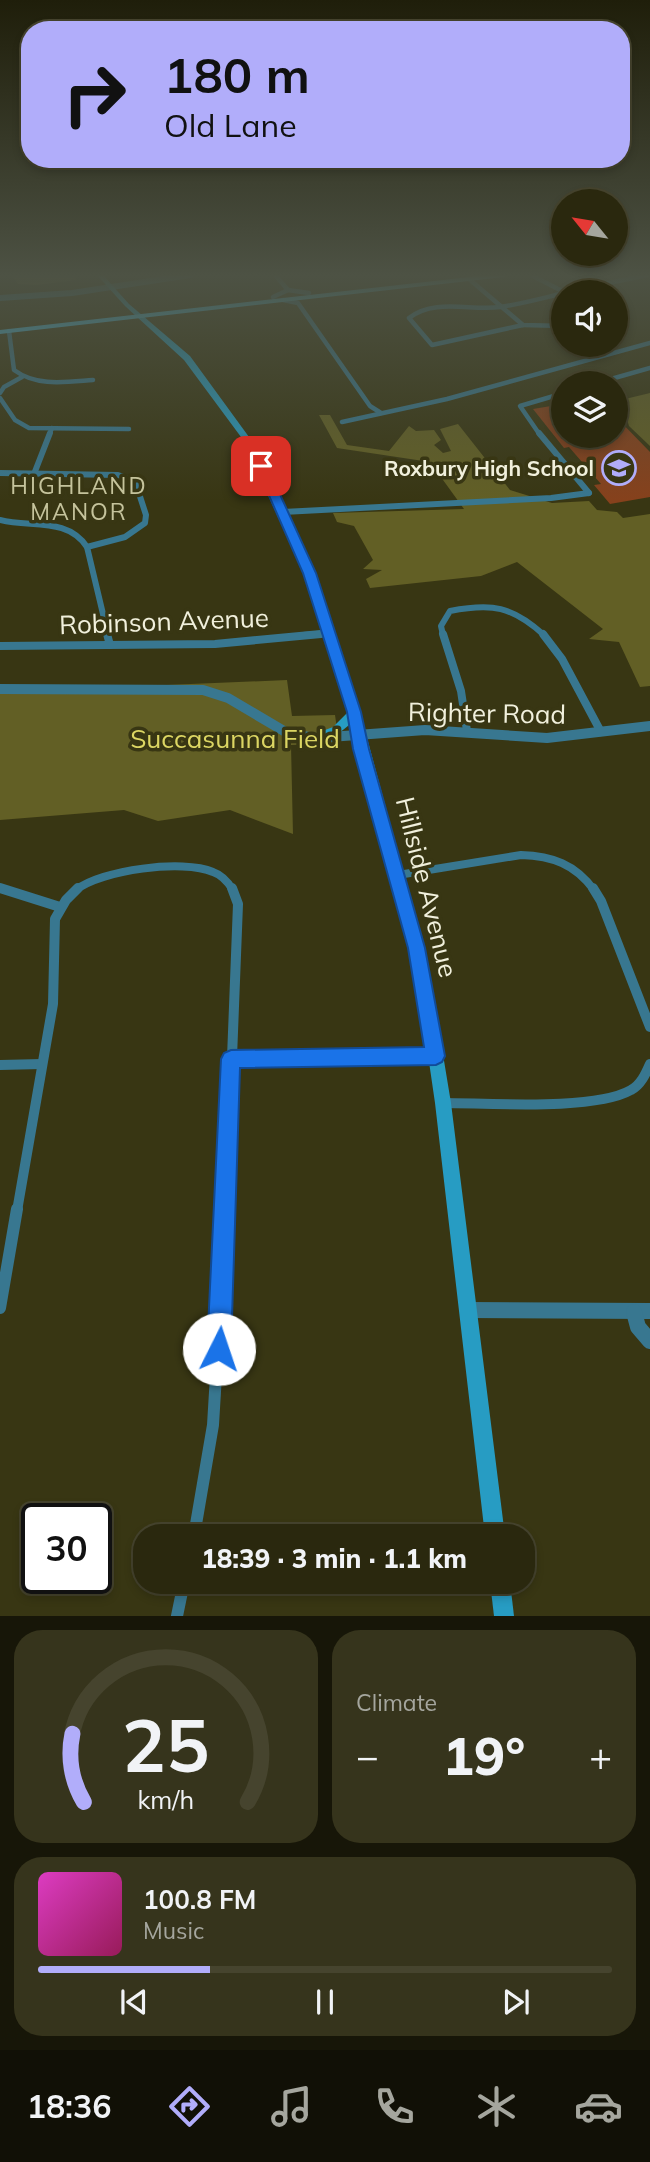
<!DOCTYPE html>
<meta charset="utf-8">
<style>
:root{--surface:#2a280e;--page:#36341c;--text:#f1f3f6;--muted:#a5a69e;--line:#46442e;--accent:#b1adfa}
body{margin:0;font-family:Mulish,sans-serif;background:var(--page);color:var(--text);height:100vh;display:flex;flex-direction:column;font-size:26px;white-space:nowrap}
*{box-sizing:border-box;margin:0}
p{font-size:23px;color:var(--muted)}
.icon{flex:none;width:38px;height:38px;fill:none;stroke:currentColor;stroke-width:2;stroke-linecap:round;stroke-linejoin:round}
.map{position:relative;height:1616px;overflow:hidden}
.drawer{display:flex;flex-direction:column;gap:14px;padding:14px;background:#171608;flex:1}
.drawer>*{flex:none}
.banner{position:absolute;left:21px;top:21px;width:609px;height:147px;border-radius:28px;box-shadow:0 4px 10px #0003,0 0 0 2px var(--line);background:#b1adfa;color:#111;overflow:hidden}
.needle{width:46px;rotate:300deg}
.fabs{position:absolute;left:551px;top:189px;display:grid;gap:14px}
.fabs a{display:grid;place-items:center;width:77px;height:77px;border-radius:50%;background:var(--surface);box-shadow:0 4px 10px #0003,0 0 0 2px var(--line);font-size:35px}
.speed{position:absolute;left:21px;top:1503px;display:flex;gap:14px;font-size:35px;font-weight:700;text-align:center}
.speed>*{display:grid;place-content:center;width:91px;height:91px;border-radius:50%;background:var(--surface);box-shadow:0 4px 10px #0003,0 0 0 2px var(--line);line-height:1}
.speed .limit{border:4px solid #111;border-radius:10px;background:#fff;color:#111}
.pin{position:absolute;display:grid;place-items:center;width:60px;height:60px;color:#fff;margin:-30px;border-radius:14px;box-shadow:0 4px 10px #0006}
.me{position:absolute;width:77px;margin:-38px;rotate:4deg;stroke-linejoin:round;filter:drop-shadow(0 0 5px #0008)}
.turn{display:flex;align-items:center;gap:24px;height:147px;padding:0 28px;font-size:32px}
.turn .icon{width:91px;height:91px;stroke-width:2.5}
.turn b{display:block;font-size:49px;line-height:60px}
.big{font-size:52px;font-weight:800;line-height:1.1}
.drawer .tile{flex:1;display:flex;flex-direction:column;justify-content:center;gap:10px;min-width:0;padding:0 24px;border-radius:28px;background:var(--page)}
.drawer .dial{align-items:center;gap:0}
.dial svg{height:182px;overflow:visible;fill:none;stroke:var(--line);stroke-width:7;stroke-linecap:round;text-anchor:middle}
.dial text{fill:var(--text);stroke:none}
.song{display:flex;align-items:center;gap:21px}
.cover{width:84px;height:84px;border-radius:10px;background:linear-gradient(135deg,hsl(310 70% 55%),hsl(330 70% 35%))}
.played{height:7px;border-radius:4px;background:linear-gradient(90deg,var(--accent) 30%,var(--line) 30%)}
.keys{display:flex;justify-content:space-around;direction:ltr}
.heat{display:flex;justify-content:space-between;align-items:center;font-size:38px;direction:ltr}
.drawer .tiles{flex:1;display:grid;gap:14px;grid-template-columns:1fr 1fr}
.tile:last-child{grid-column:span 2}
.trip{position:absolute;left:133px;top:1524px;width:402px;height:70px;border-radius:28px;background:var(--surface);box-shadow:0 4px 10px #0003,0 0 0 2px var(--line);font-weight:800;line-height:70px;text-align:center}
.menu{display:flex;height:112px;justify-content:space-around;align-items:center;background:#111006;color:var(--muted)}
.menu .icon{width:49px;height:49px}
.menu .on{color:var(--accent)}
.menu b{font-size:32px;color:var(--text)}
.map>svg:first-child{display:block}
.green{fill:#625f25}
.building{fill:#86411c}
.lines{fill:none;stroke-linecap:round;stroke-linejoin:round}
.minor-far4{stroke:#387790;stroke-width:4.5}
.minor-far3{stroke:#387790;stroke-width:6}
.minor-far2{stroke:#387790;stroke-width:8}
.minor-far1{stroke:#387790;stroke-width:10}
.minor{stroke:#387790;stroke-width:12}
.tertiary-far2{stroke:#387790;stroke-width:6}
.tertiary-far1{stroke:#387790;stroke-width:10}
.tertiary{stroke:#387790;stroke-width:16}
.secondary{fill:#279cc3;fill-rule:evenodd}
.trunk{fill:#45c1ee;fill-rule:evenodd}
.route{fill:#1a73e8;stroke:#114b97;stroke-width:2}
.labels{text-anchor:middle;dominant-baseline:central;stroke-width:7;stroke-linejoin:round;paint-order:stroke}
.far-poi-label{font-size:21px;font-weight:bold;fill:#f1f0dc;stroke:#383613;text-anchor:end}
.far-neighbourhood-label{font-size:23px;letter-spacing:2px;fill:#c5c39c;stroke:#383613}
.street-label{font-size:26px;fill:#f1f0dc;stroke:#383613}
.park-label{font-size:26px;fill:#dcd663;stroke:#383613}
</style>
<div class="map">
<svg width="650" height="1616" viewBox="0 0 650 1616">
<rect width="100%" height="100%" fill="#383613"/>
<g class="green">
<path d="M1,275H75L76,280L37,285L18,284L12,276Z"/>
<path d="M650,393V446L629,426L621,400Z"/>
<path d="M319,415H330L347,445L389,451L409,426L416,431L434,430L441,440L434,445L443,453L451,451L440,429L458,424L510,490L552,503L589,501L597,510L617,512L623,518L650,514V686L640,687L619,642L589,639L603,629L517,562L481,576L370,588L366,579L382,570L363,569L373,560L354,526L337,522L333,513L464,509L430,462L337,448Z"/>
<path d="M287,680L292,716L335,715L339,743L291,745L293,834L230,810L158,821L124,810L0,820V692Z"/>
</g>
<path class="building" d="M557,405L564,413V436H616V417L650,452V497L610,504L594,485L601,484L569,447L564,448L533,409Z"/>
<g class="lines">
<g class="minor-far4">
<path d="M275,275L288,290L309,293"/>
<path d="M531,275L564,292"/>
<path d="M469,279L523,325L564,326"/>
<path d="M566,292L647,275"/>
<path d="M273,297L288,290"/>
<path d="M283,300L298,303L370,406L381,413"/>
<path d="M523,325L432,345L409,318C434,298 471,311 500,307C521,304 543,298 564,293"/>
<path d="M9,331L14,370C37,387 66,382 93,380"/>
<path d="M597,383L650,368"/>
<path d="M0,393L4,387L22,377"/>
<path d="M0,398L15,420L29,428L129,429"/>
<path d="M342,422L447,399L650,343"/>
<path d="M49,435L52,428"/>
<path d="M540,435L520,406L564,393"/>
</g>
<g class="minor-far3">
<path d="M539,433L589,493"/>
<path d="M0,473L118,475L135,481L146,515L145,523L125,537L87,547"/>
<path d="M34,474L50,433"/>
<path d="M283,512L551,498L589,493"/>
<path d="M0,520C31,528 67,517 87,547L108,635"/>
<path d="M303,635L328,633"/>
<path d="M443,635L441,626L450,611C492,603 512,606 544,635"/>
</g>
<g class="minor-far2">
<path d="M107,634L110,645"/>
<path d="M443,634L461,691L467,731"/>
<path d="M543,634L562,659L601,732"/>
<path d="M0,646L215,644L321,634"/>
<path d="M398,875L521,855C552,856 575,864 594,890"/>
<path d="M0,888L5,890"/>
<path d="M76,890C101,870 183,859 213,872C222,875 228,882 233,890"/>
</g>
<g class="minor-far1">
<path d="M0,888L60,907"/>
<path d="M593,888L601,901L650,1027"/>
<path d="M231,1059L436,1056"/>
<path d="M0,1065L42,1064"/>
<path d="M443,1103C488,1103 594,1111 631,1090C641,1085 646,1073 650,1064"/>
<path d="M17,1211L53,1004L55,919L66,900L78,888"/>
<path d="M226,1211L238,904L232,888"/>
</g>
<g class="minor">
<path d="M0,1308L17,1209"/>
<path d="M194,1536L213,1425L226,1209"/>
<path d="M177,1616L184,1582"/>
</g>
<path class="tertiary-far2" d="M0,298L72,293L190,275"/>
<path class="tertiary-far1" d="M0,689L203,690L228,698L289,734L316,738L425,730L547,738L650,726"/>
<g class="tertiary">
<path d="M468,1310L650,1311"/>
<path d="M634,1312L638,1327L650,1341"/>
</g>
<g class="secondary">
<path d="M97,275H103L129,304L190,356L249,437L314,573L360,712L404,875L434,1000L451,1103L505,1536H485L435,1103L420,1000L392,875L351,723C341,733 327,742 312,741L310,738L312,735L333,727L348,712L304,573L241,437L184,360L125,306Z"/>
<path d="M490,1582H510L514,1616H494Z"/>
</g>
<path class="trunk" d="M487,275H508L504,277L0,334V330Z"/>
</g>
<linearGradient id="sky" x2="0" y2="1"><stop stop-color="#1f1e0a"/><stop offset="0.55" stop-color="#4d5244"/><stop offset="1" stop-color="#4d5244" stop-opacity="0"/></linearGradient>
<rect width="650" height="501" fill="url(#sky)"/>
<path class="route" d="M261,463L267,466L316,573L361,712L369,749L425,948L445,1056L442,1062L436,1065L240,1068L231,1349L227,1357L219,1361L210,1357L207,1349L221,1059L224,1053L231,1050L424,1047L408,948L353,749L347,712L303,573L256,466Z"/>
<defs>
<g id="school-ring" transform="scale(1.75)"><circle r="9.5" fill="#383613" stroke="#b1adfa" stroke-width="1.5"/><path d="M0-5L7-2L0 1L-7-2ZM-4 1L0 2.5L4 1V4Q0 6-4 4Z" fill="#b1adfa"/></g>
</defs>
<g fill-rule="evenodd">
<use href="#school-ring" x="619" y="468"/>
</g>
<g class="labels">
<g class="far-poi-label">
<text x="594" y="468">Roxbury High School</text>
</g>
<g class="far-neighbourhood-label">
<text x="79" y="485">HIGHLAND<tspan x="79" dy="26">MANOR</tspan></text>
</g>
<g class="street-label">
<text transform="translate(164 621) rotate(-2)">Robinson Avenue</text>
<text transform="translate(487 713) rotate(1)">Righter Road</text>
<text transform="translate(427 887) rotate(76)">Hillside Avenue</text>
</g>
<g class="park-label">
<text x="235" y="738">Succasunna Field</text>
</g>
</g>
</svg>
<div class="fabs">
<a><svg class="needle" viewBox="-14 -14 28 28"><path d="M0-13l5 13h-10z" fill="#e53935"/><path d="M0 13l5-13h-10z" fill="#a5a69e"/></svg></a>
<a><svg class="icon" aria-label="sound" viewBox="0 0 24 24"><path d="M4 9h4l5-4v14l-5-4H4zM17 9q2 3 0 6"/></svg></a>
<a><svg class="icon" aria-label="layers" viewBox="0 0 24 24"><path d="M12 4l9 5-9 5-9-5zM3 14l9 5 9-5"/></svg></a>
</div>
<div class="speed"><div class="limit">30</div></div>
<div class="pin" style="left:261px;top:466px;background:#d93025"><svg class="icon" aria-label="arrive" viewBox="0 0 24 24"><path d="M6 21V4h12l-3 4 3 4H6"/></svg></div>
<svg class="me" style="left:219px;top:1349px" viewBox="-20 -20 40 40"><circle r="19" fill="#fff"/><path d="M0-13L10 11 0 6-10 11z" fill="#1a73e8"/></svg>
<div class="trip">18:39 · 3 min · 1.1 km</div>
<div class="banner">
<div class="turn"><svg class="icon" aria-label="right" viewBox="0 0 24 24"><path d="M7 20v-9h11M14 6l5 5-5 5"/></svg><div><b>180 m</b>Old Lane</div></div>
</div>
</div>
<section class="drawer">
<div class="tiles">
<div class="tile dial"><svg viewBox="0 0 100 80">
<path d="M14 69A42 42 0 1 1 86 69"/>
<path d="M14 69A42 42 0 0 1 9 39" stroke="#b1adfa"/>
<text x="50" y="56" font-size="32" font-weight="700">25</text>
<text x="50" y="72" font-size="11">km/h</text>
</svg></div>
<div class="tile"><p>Climate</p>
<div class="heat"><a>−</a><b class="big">19°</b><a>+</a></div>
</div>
<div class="tile">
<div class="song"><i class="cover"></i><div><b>100.8 FM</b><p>Music</p></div></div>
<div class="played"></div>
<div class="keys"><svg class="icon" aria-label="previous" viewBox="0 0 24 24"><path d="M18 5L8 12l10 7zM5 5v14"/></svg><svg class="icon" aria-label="pause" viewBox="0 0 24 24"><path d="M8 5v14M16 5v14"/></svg><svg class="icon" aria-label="next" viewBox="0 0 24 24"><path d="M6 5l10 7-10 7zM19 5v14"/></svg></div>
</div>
</div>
</section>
<nav class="menu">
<b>18:36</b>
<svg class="icon on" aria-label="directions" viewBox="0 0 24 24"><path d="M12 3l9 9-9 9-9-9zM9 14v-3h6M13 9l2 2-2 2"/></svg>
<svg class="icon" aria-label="music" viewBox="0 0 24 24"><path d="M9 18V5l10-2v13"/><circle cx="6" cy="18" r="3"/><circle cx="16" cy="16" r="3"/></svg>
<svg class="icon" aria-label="phone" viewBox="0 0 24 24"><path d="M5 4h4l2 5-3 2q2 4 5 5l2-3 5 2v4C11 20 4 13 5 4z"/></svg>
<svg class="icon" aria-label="climate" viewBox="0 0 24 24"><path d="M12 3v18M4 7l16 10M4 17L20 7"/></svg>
<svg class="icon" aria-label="car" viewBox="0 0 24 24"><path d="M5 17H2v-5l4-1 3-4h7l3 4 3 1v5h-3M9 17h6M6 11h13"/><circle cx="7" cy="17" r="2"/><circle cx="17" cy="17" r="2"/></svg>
</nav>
